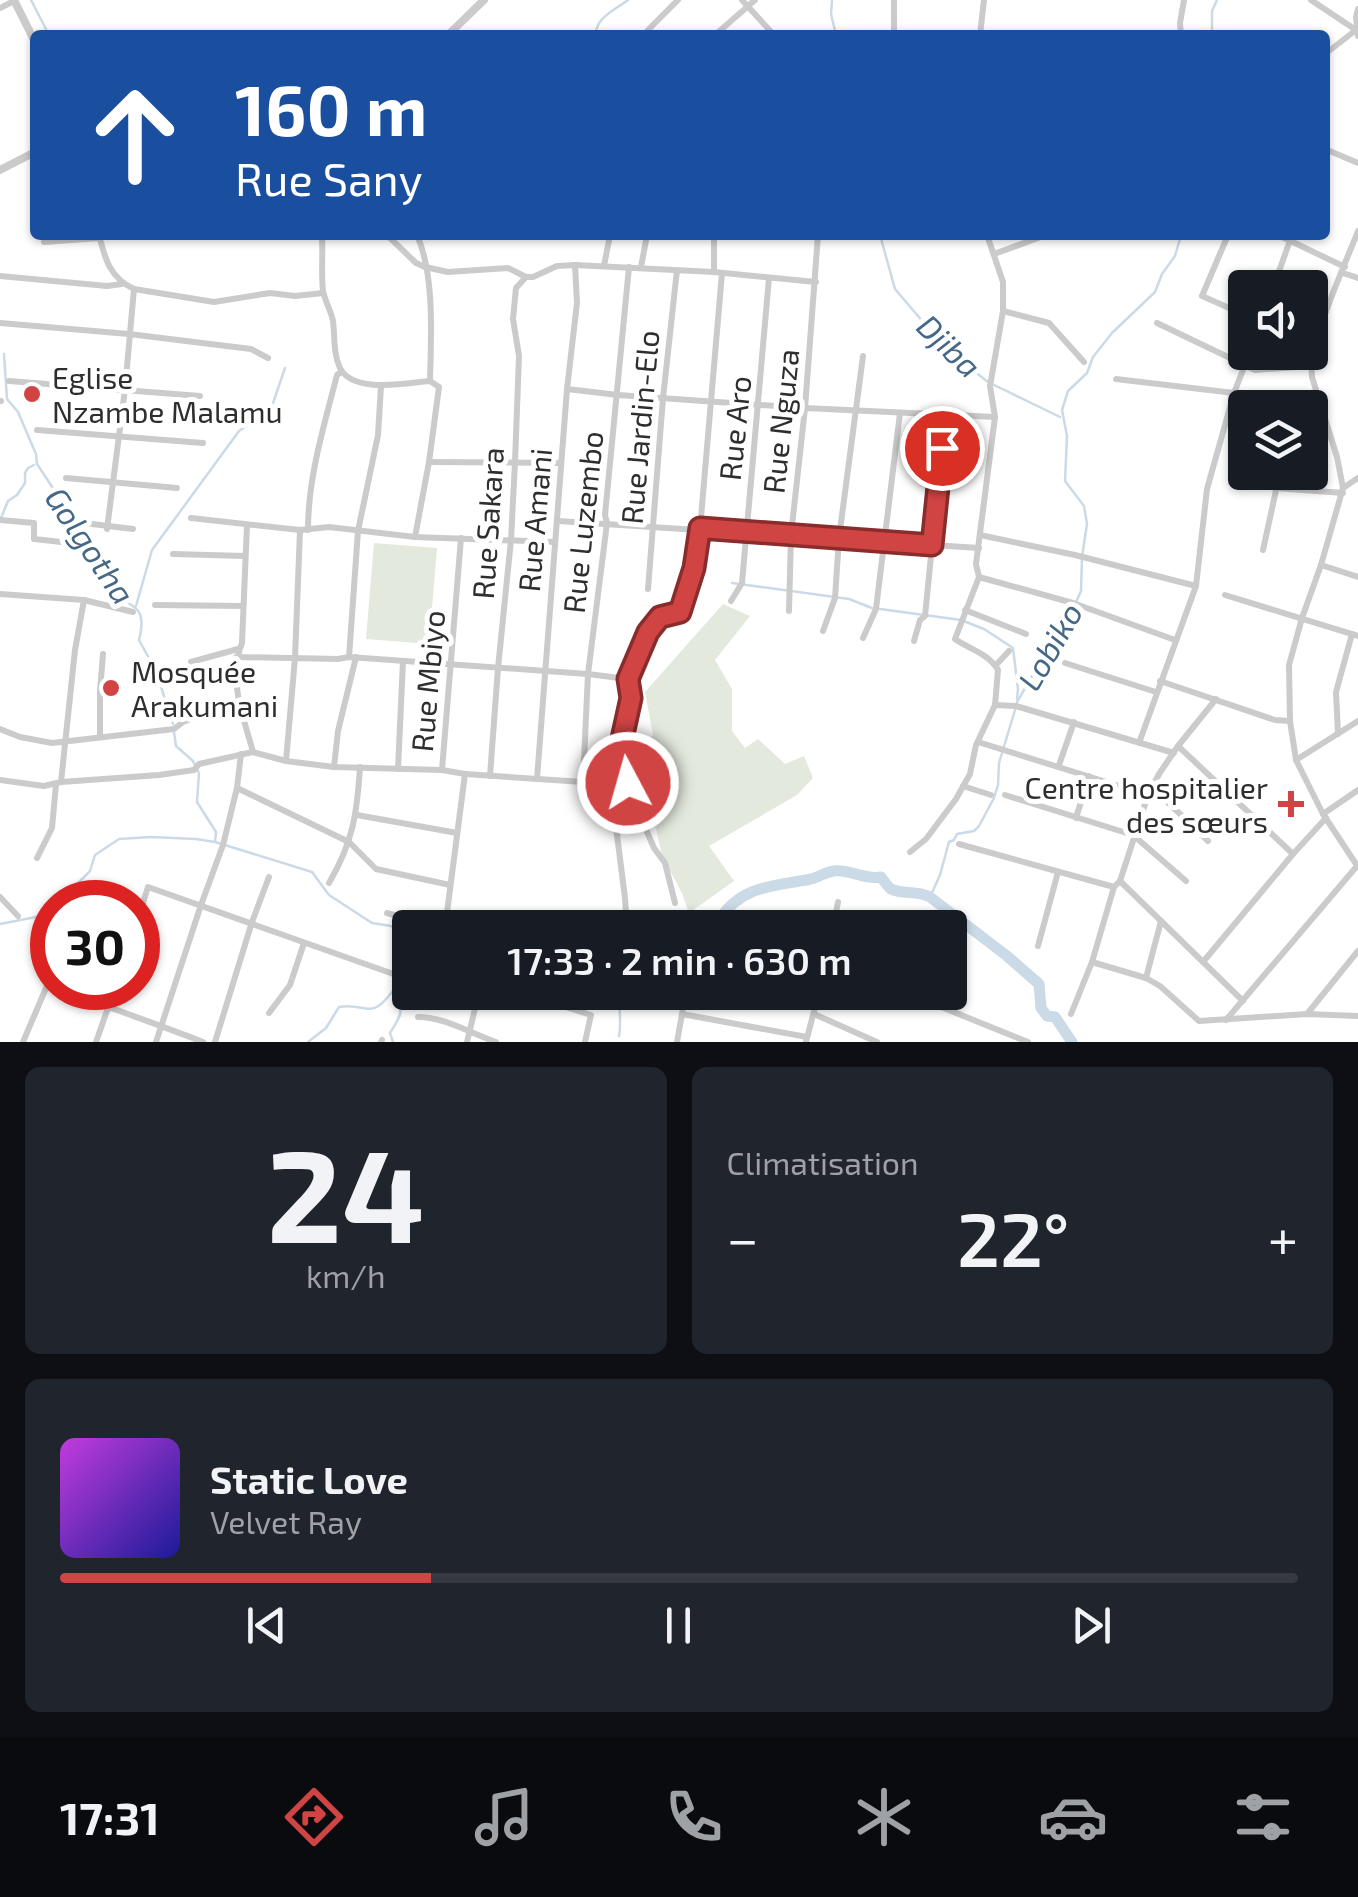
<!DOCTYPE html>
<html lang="fr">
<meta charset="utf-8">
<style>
:root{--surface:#171b24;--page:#20242c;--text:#f1f3f6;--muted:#9ea1a6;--line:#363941;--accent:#d14444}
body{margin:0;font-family:"Exo 2",sans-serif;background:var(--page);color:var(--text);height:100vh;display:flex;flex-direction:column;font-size:38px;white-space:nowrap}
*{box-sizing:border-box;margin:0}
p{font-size:32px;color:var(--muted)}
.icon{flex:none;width:55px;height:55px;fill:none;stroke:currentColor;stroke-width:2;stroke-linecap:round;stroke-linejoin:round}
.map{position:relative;height:1042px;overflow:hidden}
.side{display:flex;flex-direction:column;gap:25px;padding:25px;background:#0d0f14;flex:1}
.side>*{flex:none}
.hud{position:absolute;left:30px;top:30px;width:1300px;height:210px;border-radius:10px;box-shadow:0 2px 8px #0004;background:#1a4fa0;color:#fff;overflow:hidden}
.controls{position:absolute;left:1228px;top:270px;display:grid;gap:20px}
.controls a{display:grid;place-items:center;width:100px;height:100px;border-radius:10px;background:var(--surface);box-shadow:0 2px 8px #0004;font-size:50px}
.speed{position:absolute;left:30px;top:880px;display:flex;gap:20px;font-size:50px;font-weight:700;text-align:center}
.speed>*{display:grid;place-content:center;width:130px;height:130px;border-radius:50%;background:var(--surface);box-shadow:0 2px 8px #0004;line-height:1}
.speed .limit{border:15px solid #d22;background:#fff;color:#111}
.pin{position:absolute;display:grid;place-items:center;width:85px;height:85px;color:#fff;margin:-42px;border:5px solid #fff;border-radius:50%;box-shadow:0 2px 10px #0007}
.me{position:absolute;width:110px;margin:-55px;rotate:354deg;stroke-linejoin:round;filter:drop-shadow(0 0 8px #0008)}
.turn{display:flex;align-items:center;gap:35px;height:210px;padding:0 40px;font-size:45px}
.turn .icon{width:130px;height:130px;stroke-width:2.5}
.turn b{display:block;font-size:70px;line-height:85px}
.big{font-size:75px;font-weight:600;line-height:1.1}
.side .widget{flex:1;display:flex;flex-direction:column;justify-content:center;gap:15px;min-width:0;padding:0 35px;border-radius:15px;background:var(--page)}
.side .dial{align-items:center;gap:0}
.dial b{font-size:130px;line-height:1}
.song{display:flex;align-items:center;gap:30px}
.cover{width:120px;height:120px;border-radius:15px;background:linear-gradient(135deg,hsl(290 70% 55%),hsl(240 70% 35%))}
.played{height:10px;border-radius:5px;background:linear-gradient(90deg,var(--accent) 30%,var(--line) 30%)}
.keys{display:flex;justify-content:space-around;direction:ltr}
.heat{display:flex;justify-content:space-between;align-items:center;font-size:55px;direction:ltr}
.side .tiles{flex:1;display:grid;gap:25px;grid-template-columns:1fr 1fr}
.widget:last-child{grid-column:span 2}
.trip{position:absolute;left:392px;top:910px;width:575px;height:100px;border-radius:10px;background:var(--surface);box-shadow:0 2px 8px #0004;font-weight:600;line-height:100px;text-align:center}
.menu{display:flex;height:160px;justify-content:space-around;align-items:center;background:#090b0e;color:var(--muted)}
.menu .icon{width:70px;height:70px}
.menu .current{color:var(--accent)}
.menu b{font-size:45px;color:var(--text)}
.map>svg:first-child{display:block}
.green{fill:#e3e9dd}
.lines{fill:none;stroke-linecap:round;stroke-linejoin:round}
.stream{stroke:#cbdae7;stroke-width:2.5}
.river{stroke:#cbdae7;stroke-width:11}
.minor{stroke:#cbcbcb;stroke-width:6}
.tertiary{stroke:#cbcbcb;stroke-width:8}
.route-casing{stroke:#882c2c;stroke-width:25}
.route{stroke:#d14444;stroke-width:18}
.poi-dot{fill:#d14444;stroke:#fff;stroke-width:4}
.labels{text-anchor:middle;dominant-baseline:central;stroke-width:10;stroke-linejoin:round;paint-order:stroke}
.poi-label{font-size:30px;fill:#2e2e2e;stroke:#fff;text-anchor:start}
.street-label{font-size:30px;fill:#2e2e2e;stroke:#fff}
.water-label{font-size:32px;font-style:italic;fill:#456886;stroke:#fff}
</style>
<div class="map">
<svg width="1358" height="1042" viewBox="0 0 1358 1042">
<rect width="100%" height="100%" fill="#fff"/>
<g class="green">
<path d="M374,543L437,548L429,644L366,639Z"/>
<path d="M723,604L750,616L715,660L732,689V731L745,748L758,739L785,764L804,756L813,778L797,795L709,846L734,881L689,913L682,893L662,856L656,828L644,818L627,758L653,735L645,692Z"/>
</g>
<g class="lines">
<g class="stream">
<path d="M31,0L49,35"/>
<path d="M832,0L831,14L836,35"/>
<path d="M596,35C595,18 615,10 628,0"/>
<path d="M1212,35V11L1217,0"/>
<path d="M880,235L895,289L947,350L988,382L1060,417"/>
<path d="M4,354L7,399L18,412L36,454L37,464L90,544L98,566L109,572C111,577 112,584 115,589C127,611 149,600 139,640L156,671L173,724"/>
<path d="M1,518L8,501L17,495L25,483V473L28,468L34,465"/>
<path d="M732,583L849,599L872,608"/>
<path d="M136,606L152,550L239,431L271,409L285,368"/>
<path d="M880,609L961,620L984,629L1013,648L1018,689L1017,699"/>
<path d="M1017,702L1042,659L1063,631L1081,591L1082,557L1087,524L1084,506L1065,481L1067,436L1062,410L1068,391L1087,373L1093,357L1112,333L1155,292L1162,274L1175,256L1181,235"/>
<path d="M174,732L176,746L193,761L199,773L197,802L216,832L215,842"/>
<path d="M930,897L940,875L949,842L954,840L957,834L974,831L979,826L994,798L998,785L999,763L1015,710"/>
<path d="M59,902L90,871L95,855L119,839L151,837L196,839L215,842L312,872L329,895L372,923L391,926L410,935"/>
<path d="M0,924L46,915L52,909"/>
<path d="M619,1036C622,1021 618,1008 620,992"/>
<path d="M308,1042L326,1028L339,1007C367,1002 369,1022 392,992"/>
<path d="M393,1042L390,1033C402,1013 405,1012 392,992L410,975"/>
</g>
<path class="river" d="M672,928C689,918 702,923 720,919C741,885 776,886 811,879C819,877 826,872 834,871C850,869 864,880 881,877C884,881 887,886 891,889C903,895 917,890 930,897L1007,956L1039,984L1041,1008L1047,1016L1055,1017L1072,1042"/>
<g class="minor">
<path d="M742,0L774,35"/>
<path d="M1311,0L1356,30L1325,54"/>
<path d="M0,8L14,1"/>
<path d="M1358,9L1356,17L1358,36"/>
<path d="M643,35L678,0"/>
<path d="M715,35L755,0"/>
<path d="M894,35V0"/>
<path d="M980,35L984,0"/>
<path d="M1181,35L1180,23L1184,0"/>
<path d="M1325,149L1358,163"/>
<path d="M1358,231C1345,265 1308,344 1312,377L1337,457L1343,488L1321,565L1302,618L1289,665L1290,721L1296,760L1323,814L1358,867"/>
<path d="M99,235C105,259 110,278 134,289L214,302L270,293L295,296L323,293"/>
<path d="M322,235C323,253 321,273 323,291C325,301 331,311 333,321C335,337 333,353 340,368C353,394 406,383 430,381"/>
<path d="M387,235L416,263L425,267L448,272L508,268L526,277H533L557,266L575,265L714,272L816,282"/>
<path d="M1228,235L1202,296L1245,315"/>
<path d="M1278,235L1345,267"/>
<path d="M44,242L100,238"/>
<path d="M994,254L1046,235"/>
<path d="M604,266L610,235"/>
<path d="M641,267L647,235"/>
<path d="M714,272V235"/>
<path d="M1343,273L1358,278"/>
<path d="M0,276L107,286L122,284"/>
<path d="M1273,288L1292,235"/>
<path d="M1003,311L1049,323L1084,362"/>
<path d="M0,323L129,334L251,349L268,358"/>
<path d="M1157,323L1255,370L1311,366"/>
<path d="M1116,379L1234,393"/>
<path d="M9,381L200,396"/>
<path d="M567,389L618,395L805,408L995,417"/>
<path d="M0,401H1"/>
<path d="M1228,416L1245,422"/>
<path d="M1310,422L1323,412"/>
<path d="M37,430L203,443"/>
<path d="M429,462L561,463"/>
<path d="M66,478L177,488"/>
<path d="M1276,488L1343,493"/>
<path d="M1343,488L1358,478"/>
<path d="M191,518L300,530L329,527L415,537L555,542"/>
<path d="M0,520L34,523V539L80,544"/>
<path d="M558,521L979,548"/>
<path d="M84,523L133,529"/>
<path d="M247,525L242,643C227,678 244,718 253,752"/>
<path d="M107,529L125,389L134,289"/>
<path d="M308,530C308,477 324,426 337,375L341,372"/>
<path d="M980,535L1075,555L1196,586"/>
<path d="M415,537L429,462L439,387L430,381C431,337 435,276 417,235"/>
<path d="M1263,550L1280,472"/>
<path d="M173,554L245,556"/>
<path d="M1321,565L1358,577"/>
<path d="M979,577L1073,603L1175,640"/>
<path d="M648,589L663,398L677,270"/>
<path d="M0,594L84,600L133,612"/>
<path d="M1225,595L1358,636"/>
<path d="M731,601L742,583L769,278"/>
<path d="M155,605L242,606"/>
<path d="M965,610L1026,634"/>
<path d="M789,611L791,535L805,408L818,235"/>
<path d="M823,631L835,598L839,538L863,356"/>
<path d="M863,638L876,609L900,413"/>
<path d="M914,641L920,620L925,616L945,416"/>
<path d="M236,657L338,659L349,657L588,674L627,679"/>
<path d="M349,657L358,531L378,435L381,386"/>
<path d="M191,662L238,649"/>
<path d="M1065,663L1156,692"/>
<path d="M996,665L1009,651"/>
<path d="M1160,681L1275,720L1290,721"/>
<path d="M995,705L1016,706L1174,753"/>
<path d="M0,729L20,737L52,743L174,729L183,722L240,700"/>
<path d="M1338,734L1336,692L1352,634"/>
<path d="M100,736V691L103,654"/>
<path d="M978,742L1148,795"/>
<path d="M1139,743L1196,586L1207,489L1234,393L1250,352"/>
<path d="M1178,746L1293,854"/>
<path d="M1296,760L1358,721"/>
<path d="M286,761L295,658L300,530"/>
<path d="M1059,765L1074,722"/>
<path d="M334,767L338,731L356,657"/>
<path d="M398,769L403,661"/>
<path d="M465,774L583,782L628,783"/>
<path d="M490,776L498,668L511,540L515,462L519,356L513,319L516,288L526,277"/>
<path d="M537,779L567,389L577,303L575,265"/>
<path d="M0,780L44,786L61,782L159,775L194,770L199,764L253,752L286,761L334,767L442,770"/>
<path d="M61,782L75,650L84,600"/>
<path d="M583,782L588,674L607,523L605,515L629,267"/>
<path d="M963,786L991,795"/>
<path d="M1152,787L1208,841"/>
<path d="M237,788L349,842L376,869L450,885"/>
<path d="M1005,795L1133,835L1186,881"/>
<path d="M1323,814L1358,790"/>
<path d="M357,815L457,833"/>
<path d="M1076,818L1089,776"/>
<path d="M959,844L1114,887"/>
<path d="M910,852L926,839L956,799L970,774L976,745L995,705L998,670C988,653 969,649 955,639L979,577L976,564L995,417L990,386L1003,311V282L987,235"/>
<path d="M37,858L52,828L56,784"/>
<path d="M1120,881L1243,1001"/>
<path d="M329,883C353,842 357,814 360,767"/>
<path d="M0,897L18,916"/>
<path d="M94,902L95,901"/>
<path d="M675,903L665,863L654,848L641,818L622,765L620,747L631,698L627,679L648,632L660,617L679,613L694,568L700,529L722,273"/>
<path d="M387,913L441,928"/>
<path d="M138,919L148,887L399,976"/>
<path d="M445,928L465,774L442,770L461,538"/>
<path d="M627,928L625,898L615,819L641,818"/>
<path d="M833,928L838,902"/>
<path d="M1038,946L1058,872"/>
<path d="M1092,962L1146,978L1160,986L1199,1021L1307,1014L1358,1016"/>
<path d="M1203,962L1293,854L1326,818"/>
<path d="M1146,978L1161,921"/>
<path d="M59,988C106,1007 155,1023 203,1042"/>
<path d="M517,992L591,1015L585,1042"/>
<path d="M904,992L1028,1042"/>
<path d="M269,1013L290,985L304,943"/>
<path d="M682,1014L807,1037"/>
<path d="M814,1014L877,1042"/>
<path d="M1071,1014L1092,962L1114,887L1120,881L1148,795L1159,774L1178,746L1216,699"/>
<path d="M1307,1014L1358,951"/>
<path d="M418,1017C445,1017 470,1033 496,1042"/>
<path d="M1226,1020L1357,866"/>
<path d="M23,1042L52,974"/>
<path d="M96,1042L115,988"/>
<path d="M156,1042L201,905L223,845L237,788L241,754"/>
<path d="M215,1042L252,922L269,877"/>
<path d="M381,1042L382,1040"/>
<path d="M467,1042L479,992"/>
<path d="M677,1042L686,992"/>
<path d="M806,1042L819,992"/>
</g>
<g class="tertiary">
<path d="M14,0L35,42"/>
<path d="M448,35L484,0"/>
<path d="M0,170L35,152"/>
</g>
</g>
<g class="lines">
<g class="route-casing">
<path id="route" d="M628,783L622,765L620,748L631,698L628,679L648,632L660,617L680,612L694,568L700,528L932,545L942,448"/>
</g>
<use href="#route" class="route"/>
</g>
<g class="poi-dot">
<circle cx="32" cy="394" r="10"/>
<circle cx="111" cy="688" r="10"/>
<path d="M1286 789h10v10h10v10h-10v10h-10v-10h-10v-10h10z"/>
</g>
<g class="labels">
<g class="poi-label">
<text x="52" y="377">Eglise<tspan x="52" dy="34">Nzambe Malamu</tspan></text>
<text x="131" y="671">Mosquée<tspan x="131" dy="34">Arakumani</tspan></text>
<text x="1268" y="787" text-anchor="end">Centre hospitalier<tspan x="1268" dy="34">des sœurs</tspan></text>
</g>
<g class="street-label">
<text transform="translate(780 421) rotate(-84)">Rue Nguza</text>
<text transform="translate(639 427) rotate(-85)">Rue Jardin-Elo</text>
<text transform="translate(734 428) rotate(-84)">Rue Aro</text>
<text transform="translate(534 520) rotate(-85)">Rue Amani</text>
<text transform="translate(582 522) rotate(-84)">Rue Luzembo</text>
<text transform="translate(487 523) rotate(-86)">Rue Sakara</text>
<text transform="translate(427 681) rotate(-85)">Rue Mbiyo</text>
</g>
<g class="water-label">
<text transform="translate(950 345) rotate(44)">Djiba</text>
<text transform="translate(91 545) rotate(56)">Golgotha</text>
<text transform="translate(1049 646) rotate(-60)">Lobiko</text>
</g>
</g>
</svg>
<div class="controls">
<a><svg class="icon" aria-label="sound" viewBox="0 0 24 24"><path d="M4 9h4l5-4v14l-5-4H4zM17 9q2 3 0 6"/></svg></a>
<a><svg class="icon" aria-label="layers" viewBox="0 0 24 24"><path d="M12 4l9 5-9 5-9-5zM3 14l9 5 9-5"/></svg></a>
</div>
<div class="speed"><div class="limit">30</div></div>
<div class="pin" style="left:942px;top:448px;background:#d93025"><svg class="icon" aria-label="arrive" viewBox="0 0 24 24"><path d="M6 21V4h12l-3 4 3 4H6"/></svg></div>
<svg class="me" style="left:628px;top:783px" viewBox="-20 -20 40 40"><circle r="17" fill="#d14444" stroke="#fff" stroke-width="3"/><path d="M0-11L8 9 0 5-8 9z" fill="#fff"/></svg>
<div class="trip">17:33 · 2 min · 630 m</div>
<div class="hud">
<div class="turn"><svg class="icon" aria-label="ahead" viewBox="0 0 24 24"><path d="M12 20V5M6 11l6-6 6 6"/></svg><div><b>160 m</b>Rue Sany</div></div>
</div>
</div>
<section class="side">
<div class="tiles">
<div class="widget dial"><b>24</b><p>km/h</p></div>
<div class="widget"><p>Climatisation</p>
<div class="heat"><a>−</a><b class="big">22°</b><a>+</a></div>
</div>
<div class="widget">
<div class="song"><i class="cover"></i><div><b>Static Love</b><p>Velvet Ray</p></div></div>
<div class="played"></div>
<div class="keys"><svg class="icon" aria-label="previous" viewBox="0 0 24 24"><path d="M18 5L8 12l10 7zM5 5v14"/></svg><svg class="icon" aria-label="pause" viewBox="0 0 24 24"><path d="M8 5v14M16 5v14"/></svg><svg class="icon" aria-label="next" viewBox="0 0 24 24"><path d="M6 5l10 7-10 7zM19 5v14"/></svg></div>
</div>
</div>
</section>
<nav class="menu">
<b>17:31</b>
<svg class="icon current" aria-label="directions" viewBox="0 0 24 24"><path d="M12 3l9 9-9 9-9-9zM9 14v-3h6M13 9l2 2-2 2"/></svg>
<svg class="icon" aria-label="music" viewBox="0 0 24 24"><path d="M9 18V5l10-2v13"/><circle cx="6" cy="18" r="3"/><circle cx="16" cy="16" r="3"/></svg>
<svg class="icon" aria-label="phone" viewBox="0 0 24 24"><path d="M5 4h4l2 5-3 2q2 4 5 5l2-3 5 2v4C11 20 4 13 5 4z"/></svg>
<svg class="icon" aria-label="climate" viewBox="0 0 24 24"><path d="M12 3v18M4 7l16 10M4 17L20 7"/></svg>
<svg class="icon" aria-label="car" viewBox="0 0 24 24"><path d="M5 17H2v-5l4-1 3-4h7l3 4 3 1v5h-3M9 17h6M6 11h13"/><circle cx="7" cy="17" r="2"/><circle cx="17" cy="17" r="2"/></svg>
<svg class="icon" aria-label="filters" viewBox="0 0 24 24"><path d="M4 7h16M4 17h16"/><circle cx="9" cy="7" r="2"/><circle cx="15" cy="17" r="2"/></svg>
</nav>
